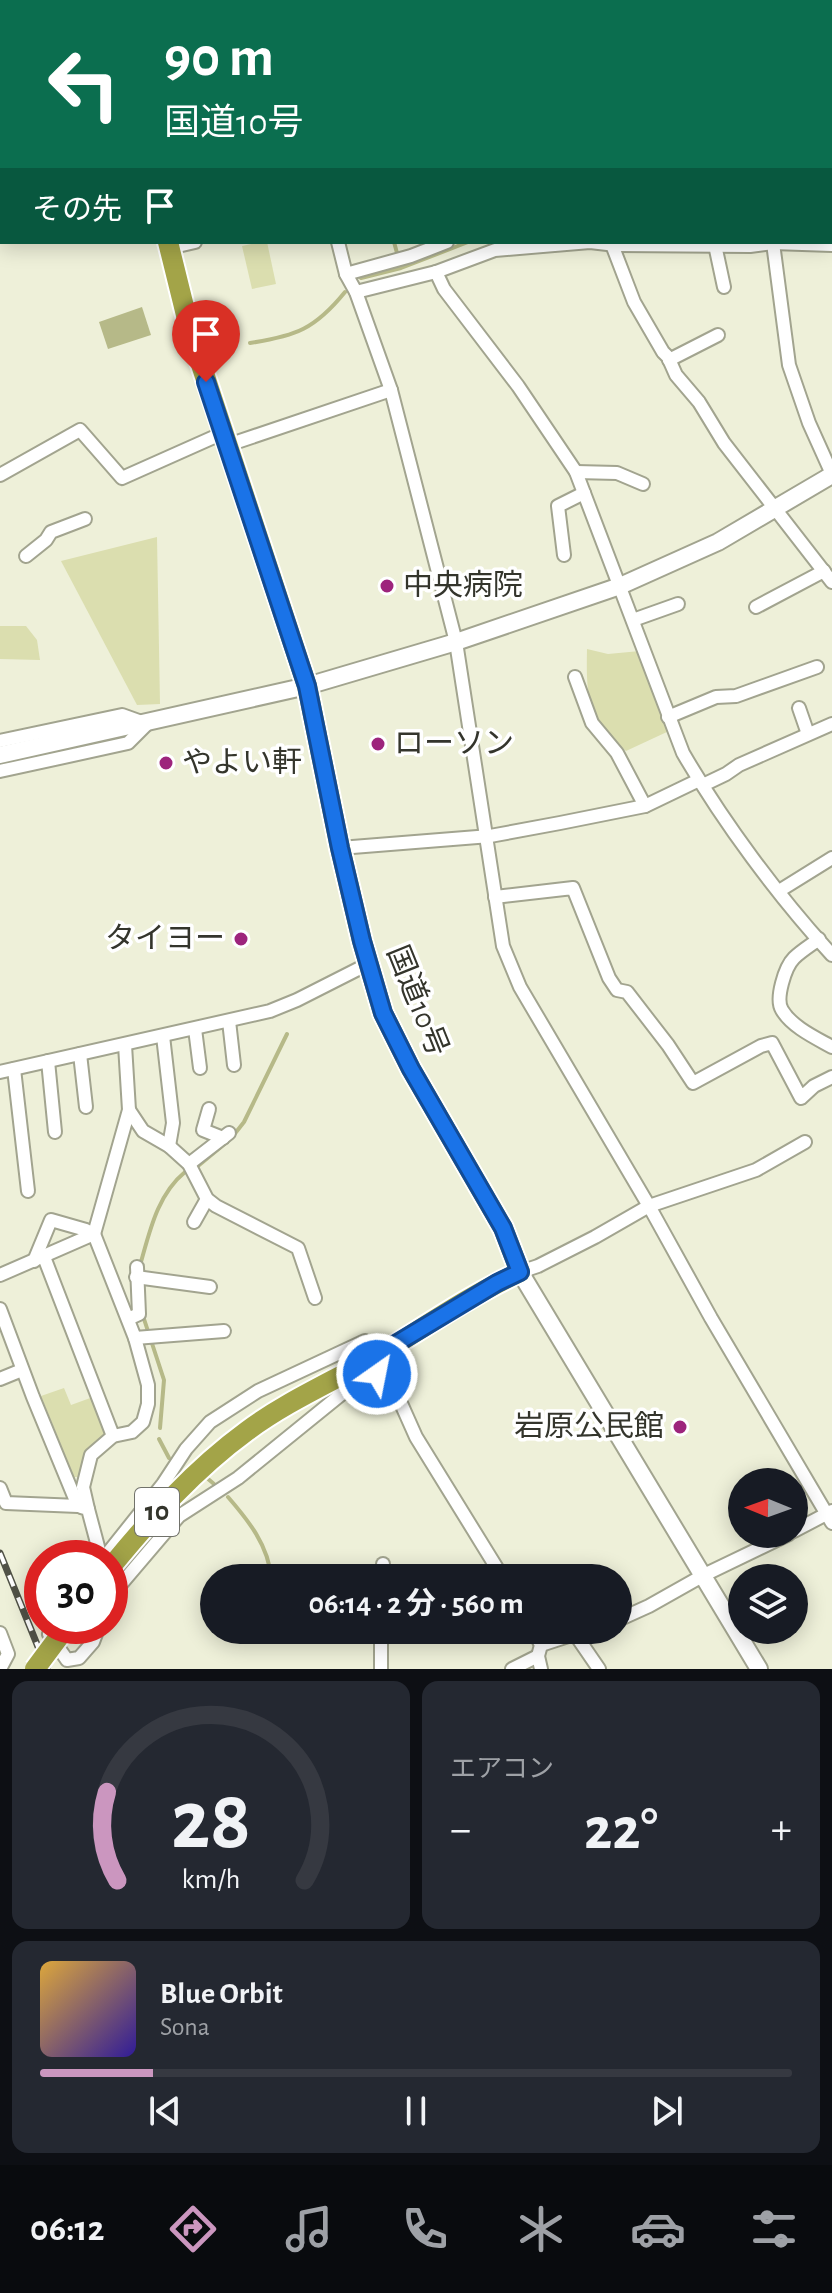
<!DOCTYPE html>
<html lang="ja">
<meta charset="utf-8">
<style>
:root{--surface:#171b24;--page:#242831;--text:#f1f3f6;--muted:#9ea1a6;--line:#363941;--accent:#cb96bf}
body{margin:0;font-family:"Alegreya Sans","Noto Sans JP",sans-serif;background:var(--page);color:var(--text);height:100vh;display:flex;flex-direction:column;font-size:30px;white-space:nowrap}
*{box-sizing:border-box;margin:0}
p{font-size:26px;color:var(--muted)}
.icon{flex:none;width:44px;height:44px;fill:none;stroke:currentColor;stroke-width:2;stroke-linecap:round;stroke-linejoin:round}
.map{position:relative;height:1669px;overflow:hidden}
.sheet{display:flex;flex-direction:column;gap:12px;padding:12px;background:#0d0f14;flex:1}
.sheet>*{flex:none}
.top-card{position:absolute;left:0px;top:0px;width:832px;height:244px;box-shadow:0 4px 20px #0003;background:#0b6e4f;color:#fff;overflow:hidden}
.needle{width:52px;rotate:271deg}
.tools{position:absolute;left:728px;top:1468px;display:grid;gap:16px}
.tools a{display:grid;place-items:center;width:80px;height:80px;border-radius:50%;background:var(--surface);box-shadow:0 4px 20px #0003;font-size:40px}
.speed{position:absolute;left:24px;top:1540px;display:flex;gap:16px;font-size:40px;font-weight:700;text-align:center}
.speed>*{display:grid;place-content:center;width:104px;height:104px;border-radius:50%;background:var(--surface);box-shadow:0 4px 20px #0003;line-height:1}
.speed .limit{border:12px solid #d22;background:#fff;color:#111}
.pin{position:absolute;display:grid;place-items:center;width:68px;height:68px;color:#fff;margin:-82px -34px;border-radius:50% 50% 50% 0;rotate:-45deg;box-shadow:0 0 8px #0007}
.pin .icon{rotate:45deg}
.me{position:absolute;width:88px;margin:-44px;rotate:33deg;stroke-linejoin:round;filter:drop-shadow(0 0 6px #0008)}
.turn{display:flex;align-items:center;gap:28px;height:168px;padding:0 32px;font-size:36px}
.turn .icon{width:104px;height:104px;stroke-width:2.5}
.turn b{display:block;font-size:56px;line-height:68px}
.then{display:flex;align-items:center;height:76px;padding:0 32px;background:#0003;gap:16px;font-size:30px}
.big{font-size:60px;font-weight:700;line-height:1.1}
.sheet .widget{flex:1;display:flex;flex-direction:column;justify-content:center;gap:12px;min-width:0;padding:0 28px;border-radius:16px;background:var(--page)}
.sheet .dial{align-items:center;gap:0}
.dial svg{height:208px;overflow:visible;fill:none;stroke:var(--line);stroke-width:7;stroke-linecap:round;text-anchor:middle}
.dial text{fill:var(--text);stroke:none}
.song{display:flex;align-items:center;gap:24px}
.cover{width:96px;height:96px;border-radius:12px;background:linear-gradient(135deg,hsl(40 70% 55%),hsl(250 70% 35%))}
.played{height:8px;border-radius:4px;background:linear-gradient(90deg,var(--accent) 15%,var(--line) 15%)}
.keys{display:flex;justify-content:space-around;direction:ltr}
.heat{display:flex;justify-content:space-between;align-items:center;font-size:44px;direction:ltr}
.sheet .tiles{flex:1;display:grid;gap:12px;grid-template-columns:1fr 1fr}
.widget:last-child{grid-column:span 2}
.trip{position:absolute;left:200px;top:1564px;width:432px;height:80px;border-radius:40px;background:var(--surface);box-shadow:0 4px 20px #0003;font-weight:700;line-height:80px;text-align:center}
.tabs{display:flex;height:128px;justify-content:space-around;align-items:center;background:#090b0e;color:var(--muted)}
.tabs .icon{width:56px;height:56px}
.tabs .current{color:var(--accent)}
.tabs b{font-size:36px;color:var(--text)}
.map>svg:first-child{display:block}
.green{fill:#dbdeaf}
.water{fill:#b6b988}
.lines{fill:none;stroke-linecap:round;stroke-linejoin:round}
.stream{stroke:#b6b988;stroke-width:4}
.minor-casing{stroke:#a2a48f;stroke-width:16}
.tertiary-casing{stroke:#a2a48f;stroke-width:20}
.trunk-casing{stroke:#fff;stroke-width:24}
.minor{stroke:#fff;stroke-width:12}
.tertiary{stroke:#fff;stroke-width:16}
.trunk{stroke:#a3a448;stroke-width:20}
.rail-casing{stroke:#515247;stroke-width:7}
.rail{stroke:#fff;stroke-width:4;stroke-dasharray:12;stroke-linecap:butt}
.trunk-bridge-casing{stroke:#fff;stroke-width:24;stroke-linecap:butt}
.trunk-bridge{stroke:#a3a448;stroke-width:20}
.route-casing{stroke:#114b97;stroke-width:20}
.route{stroke:#1a73e8;stroke-width:14}
.poi-dot{fill:#9d247c;stroke:#fff;stroke-width:3}
.labels{text-anchor:middle;dominant-baseline:central;stroke-width:7;stroke-linejoin:round;paint-order:stroke}
.shield{fill:#fff;stroke:#71726b;stroke-width:2}
.shield-label{font-size:28px;font-weight:bold;fill:#34352c}
.poi-label{font-size:30px;fill:#34352c;stroke:#fff;text-anchor:start}
.street-label{font-size:30px;fill:#34352c;stroke:#fff}
</style>
<div class="map">
<svg width="832" height="1669" viewBox="0 0 832 1669">
<rect width="100%" height="100%" fill="#eef0d9"/>
<g class="green">
<path d="M260,242H267L276,284L252,289L242,246Z"/>
<path d="M157,537L160,704L137,705L61,561Z"/>
<path d="M0,626H26L37,640L40,660L0,659Z"/>
<path d="M587,649L608,654L640,651L669,731L626,751C588,715 586,701 587,649Z"/>
<path d="M64,1388L71,1405L93,1397L106,1431V1436L85,1453L79,1477H74L41,1396Z"/>
</g>
<path class="water" d="M142,307L151,335L108,349L99,322Z"/>
<g class="lines">
<g class="stream">
<path d="M830,232H832"/>
<path d="M394,242L397,253"/>
<path d="M361,278L401,268L468,242"/>
<path d="M250,343C296,336 315,329 345,292"/>
<path d="M233,1136L244,1122L287,1034"/>
<path d="M198,1166L227,1142"/>
<path d="M141,1262C150,1230 158,1194 185,1172"/>
<path d="M144,1319L164,1380L160,1428"/>
<path d="M159,1439L169,1458"/>
<path d="M207,1478L214,1484"/>
<path d="M228,1497C248,1520 269,1546 271,1578"/>
</g>
<g class="minor-casing">
<g id="minor">
<path d="M292,0V2"/>
<path d="M582,0V2"/>
<path d="M830,0L832,5"/>
<path d="M376,2L382,0"/>
<path d="M830,185H832"/>
<path d="M338,242L346,274L356,292L391,390L456,642L503,946L520,987L649,1206L711,1318L832,1523"/>
<path d="M611,242L634,302L663,352L668,357L676,375L699,402L724,443L832,582"/>
<path d="M773,243L789,365L809,423L832,474"/>
<path d="M715,245L724,287"/>
<path d="M169,248L195,242"/>
<path d="M436,272L444,289L518,386L576,472L683,753C723,822 778,896 832,955"/>
<path d="M346,274L411,256L447,242"/>
<path d="M356,292L436,272L495,250L590,242L616,245L750,246L773,243L832,245"/>
<path d="M669,360L718,335"/>
<path d="M228,445L391,390"/>
<path d="M576,472L617,473L643,484"/>
<path d="M0,475L80,430L122,478L223,433"/>
<path d="M564,555L558,506L584,493"/>
<path d="M26,556L46,540L51,532L85,519"/>
<path d="M756,607L824,571"/>
<path d="M633,620L678,604"/>
<path d="M575,677L592,723L617,753L645,806"/>
<path d="M799,708L808,734"/>
<path d="M668,717L716,697L736,696L817,667"/>
<path d="M0,741L122,715L147,724L128,743L0,771"/>
<path d="M703,785L726,774L739,765L832,724"/>
<path d="M340,848L490,836L560,823L645,806L699,780"/>
<path d="M779,891L832,858"/>
<path d="M495,897L573,888L609,978L617,990L627,992L668,1045L693,1083L761,1046L772,1043L801,1098L814,1086L832,1077"/>
<path d="M819,939C811,945 801,951 794,958C785,967 775,999 782,1010C792,1027 816,1038 832,1047"/>
<path d="M229,1021L234,1065"/>
<path d="M195,1029L200,1068"/>
<path d="M163,1036L173,1123L169,1146"/>
<path d="M80,1054L86,1107"/>
<path d="M48,1061L55,1132"/>
<path d="M14,1069L28,1191"/>
<path d="M0,1072L270,1011L297,1000L368,964"/>
<path d="M209,1109L203,1130L223,1138"/>
<path d="M129,1110L143,1131L169,1146L189,1164L207,1199L216,1206L298,1248L315,1298"/>
<path d="M189,1164L229,1133"/>
<path d="M194,1222L207,1199"/>
<path d="M44,1257L113,1436"/>
<path d="M34,1261L51,1220L86,1230L94,1234L129,1110L125,1045"/>
<path d="M520,1272L538,1266L595,1237L649,1206L756,1170L805,1142"/>
<path d="M0,1275L94,1234L135,1338L148,1385V1404L143,1422L132,1432L113,1436L91,1455L83,1487L88,1509"/>
<path d="M136,1277L210,1287"/>
<path d="M0,1309L33,1397L78,1506L6,1503L0,1488"/>
<path d="M128,1319L139,1314L137,1267"/>
<path d="M135,1338L224,1331"/>
<path d="M379,1354L416,1437L503,1578"/>
<path d="M0,1379L22,1370"/>
<path d="M81,1507L88,1509L101,1558"/>
<path d="M794,1531L832,1511"/>
<path d="M104,1558L163,1484L186,1449L210,1422L258,1391L365,1341L379,1354L377,1374L344,1392L238,1478L179,1516L110,1597"/>
<path d="M383,1578V1564"/>
<path d="M618,1620L649,1606L704,1575L789,1534"/>
<path d="M53,1626L49,1634L67,1660L79,1658L93,1642L99,1626"/>
<path d="M381,1630V1669"/>
<path d="M533,1630L541,1645L538,1656L541,1669"/>
<path d="M0,1633L8,1654L0,1669"/>
<path d="M575,1634L599,1669"/>
<path d="M541,1645L587,1630"/>
<path d="M512,1669L538,1656"/>
</g>
</g>
<g class="tertiary-casing">
<g id="tertiary">
<path d="M0,10H2"/>
<path d="M0,755L307,686L456,642L620,586L718,542L832,475"/>
<path d="M520,1272L759,1669"/>
</g>
</g>
<g class="trunk-casing">
<g id="trunk">
<path d="M117,0L118,2"/>
<path d="M110,1568C150,1519 195,1469 247,1431C290,1399 339,1379 384,1352C429,1324 473,1294 520,1272L503,1228L411,1069L383,1013L362,941L340,848L307,686L190,331L168,242"/>
</g>
</g>
<use href="#minor" class="minor"/>
<use href="#tertiary" class="tertiary"/>
<use href="#trunk" class="trunk"/>
<g class="rail-casing">
<path id="rail" d="M0,1553L47,1669"/>
</g>
<use href="#rail" class="rail"/>
<g class="trunk-bridge-casing">
<path id="trunk-bridge" d="M35,1669L67,1626"/>
</g>
<use href="#trunk-bridge" class="trunk-bridge"/>
</g>
<g class="lines">
<g class="route-casing">
<path id="route" d="M206,382L307,686L340,848L362,941L383,1013L411,1069L503,1228L520,1272L497,1283L379,1354L377,1374"/>
</g>
<use href="#route" class="route"/>
</g>
<g class="poi-dot">
<circle cx="387" cy="586" r="8"/>
<circle cx="378" cy="744" r="8"/>
<circle cx="166" cy="763" r="8"/>
<circle cx="241" cy="939" r="8"/>
<circle cx="680" cy="1427" r="8"/>
</g>
<g class="labels">
<rect class="shield" x="135" y="1488" width="44" height="48" rx="6"/>
<g class="shield-label">
<text x="157" y="1512">10</text>
</g>
<g class="poi-label">
<text x="403" y="586">中央病院</text>
<text x="394" y="744">ローソン</text>
<text x="182" y="763">やよい軒</text>
<text x="225" y="939" text-anchor="end">タイヨー</text>
<text x="664" y="1427" text-anchor="end">岩原公民館</text>
</g>
<g class="street-label">
<text transform="translate(417 1001) rotate(68)">国道10号</text>
</g>
</g>
</svg>
<div class="tools">
<a><svg class="needle" viewBox="-14 -14 28 28"><path d="M0-13l5 13h-10z" fill="#e53935"/><path d="M0 13l5-13h-10z" fill="#9ea1a6"/></svg></a>
<a><svg class="icon" aria-label="layers" viewBox="0 0 24 24"><path d="M12 4l9 5-9 5-9-5zM3 14l9 5 9-5"/></svg></a>
</div>
<div class="speed"><div class="limit">30</div></div>
<div class="pin" style="left:206px;top:382px;background:#d93025"><svg class="icon" aria-label="arrive" viewBox="0 0 24 24"><path d="M6 21V4h12l-3 4 3 4H6"/></svg></div>
<svg class="me" style="left:377px;top:1374px" viewBox="-20 -20 40 40"><circle r="17" fill="#1a73e8" stroke="#fff" stroke-width="3"/><path d="M0-11L8 9 0 5-8 9z" fill="#fff"/></svg>
<div class="trip">06:14 · 2 分 · 560 m</div>
<div class="top-card">
<div class="turn"><svg class="icon" aria-label="left" viewBox="0 0 24 24"><path d="M17 20v-9H6M10 6l-5 5 5 5"/></svg><div><b>90 m</b>国道10号</div></div>
<div class="then">その先<svg class="icon" aria-label="arrive" viewBox="0 0 24 24"><path d="M6 21V4h12l-3 4 3 4H6"/></svg></div>
</div>
</div>
<section class="sheet">
<div class="tiles">
<div class="widget dial"><svg viewBox="0 0 100 80">
<path d="M14 69A42 42 0 1 1 86 69"/>
<path d="M14 69A42 42 0 0 1 10 35" stroke="#cb96bf"/>
<text x="50" y="56" font-size="32" font-weight="700">28</text>
<text x="50" y="72" font-size="11">km/h</text>
</svg></div>
<div class="widget"><p>エアコン</p>
<div class="heat"><a>−</a><b class="big">22°</b><a>+</a></div>
</div>
<div class="widget">
<div class="song"><i class="cover"></i><div><b>Blue Orbit</b><p>Sona</p></div></div>
<div class="played"></div>
<div class="keys"><svg class="icon" aria-label="previous" viewBox="0 0 24 24"><path d="M18 5L8 12l10 7zM5 5v14"/></svg><svg class="icon" aria-label="pause" viewBox="0 0 24 24"><path d="M8 5v14M16 5v14"/></svg><svg class="icon" aria-label="next" viewBox="0 0 24 24"><path d="M6 5l10 7-10 7zM19 5v14"/></svg></div>
</div>
</div>
</section>
<nav class="tabs">
<b>06:12</b>
<svg class="icon current" aria-label="directions" viewBox="0 0 24 24"><path d="M12 3l9 9-9 9-9-9zM9 14v-3h6M13 9l2 2-2 2"/></svg>
<svg class="icon" aria-label="music" viewBox="0 0 24 24"><path d="M9 18V5l10-2v13"/><circle cx="6" cy="18" r="3"/><circle cx="16" cy="16" r="3"/></svg>
<svg class="icon" aria-label="phone" viewBox="0 0 24 24"><path d="M5 4h4l2 5-3 2q2 4 5 5l2-3 5 2v4C11 20 4 13 5 4z"/></svg>
<svg class="icon" aria-label="climate" viewBox="0 0 24 24"><path d="M12 3v18M4 7l16 10M4 17L20 7"/></svg>
<svg class="icon" aria-label="car" viewBox="0 0 24 24"><path d="M5 17H2v-5l4-1 3-4h7l3 4 3 1v5h-3M9 17h6M6 11h13"/><circle cx="7" cy="17" r="2"/><circle cx="17" cy="17" r="2"/></svg>
<svg class="icon" aria-label="filters" viewBox="0 0 24 24"><path d="M4 7h16M4 17h16"/><circle cx="9" cy="7" r="2"/><circle cx="15" cy="17" r="2"/></svg>
</nav>
